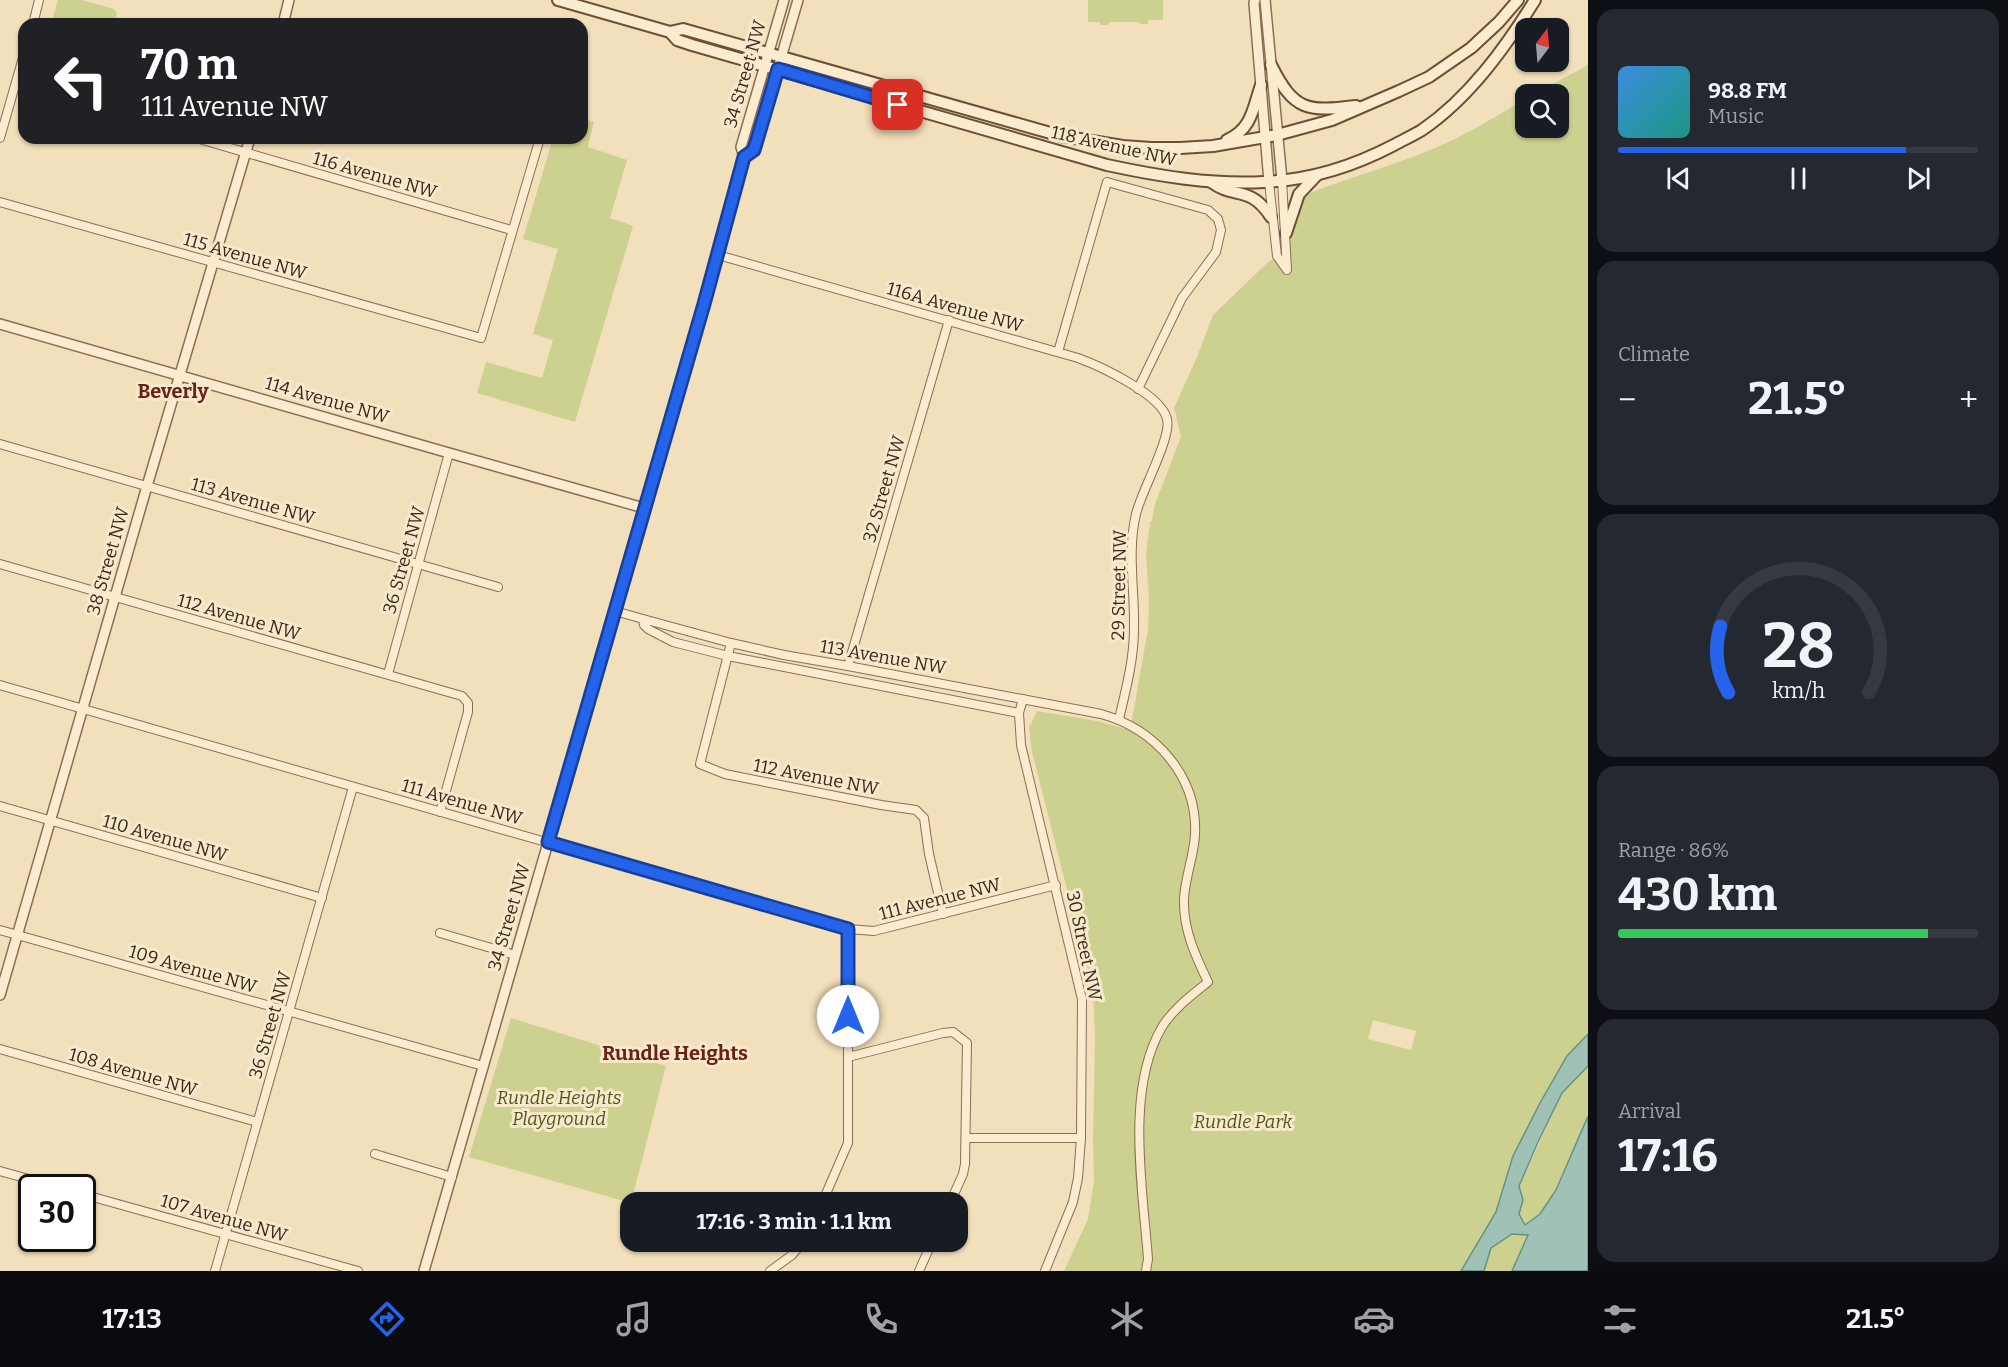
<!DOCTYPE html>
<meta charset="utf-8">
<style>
:root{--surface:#171b24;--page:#242831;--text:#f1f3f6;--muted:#9ea1a6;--line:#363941;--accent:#2563eb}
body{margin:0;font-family:Bitter,serif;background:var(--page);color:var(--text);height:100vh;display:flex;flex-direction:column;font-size:22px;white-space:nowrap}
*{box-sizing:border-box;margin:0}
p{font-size:20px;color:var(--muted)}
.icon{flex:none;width:33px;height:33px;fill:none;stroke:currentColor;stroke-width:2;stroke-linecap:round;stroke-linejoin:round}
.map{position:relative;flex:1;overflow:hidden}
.side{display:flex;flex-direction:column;gap:9px;padding:9px;background:#0d0f14;width:420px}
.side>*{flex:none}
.hud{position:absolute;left:18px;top:18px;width:570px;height:126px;border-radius:18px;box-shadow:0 2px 4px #0004;background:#202124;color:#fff;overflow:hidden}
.needle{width:39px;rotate:16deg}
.fabs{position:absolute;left:1515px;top:18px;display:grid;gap:12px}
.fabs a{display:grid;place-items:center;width:54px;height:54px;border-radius:12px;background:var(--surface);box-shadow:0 2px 4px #0004;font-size:30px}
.speed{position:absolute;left:18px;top:1174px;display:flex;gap:12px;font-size:30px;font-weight:700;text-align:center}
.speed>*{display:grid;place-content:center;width:78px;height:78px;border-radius:50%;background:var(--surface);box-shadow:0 2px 4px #0004;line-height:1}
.speed .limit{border:3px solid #111;border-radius:9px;background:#fff;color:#111}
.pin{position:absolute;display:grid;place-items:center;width:51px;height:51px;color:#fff;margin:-26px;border-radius:12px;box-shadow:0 3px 9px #0006}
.me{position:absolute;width:66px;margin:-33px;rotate:0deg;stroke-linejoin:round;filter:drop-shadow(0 0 4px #0008)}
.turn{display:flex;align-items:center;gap:21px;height:126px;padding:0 24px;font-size:27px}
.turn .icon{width:78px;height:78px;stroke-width:2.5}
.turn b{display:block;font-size:42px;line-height:51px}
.big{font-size:45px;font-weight:700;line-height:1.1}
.side .card{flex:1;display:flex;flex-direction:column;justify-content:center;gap:9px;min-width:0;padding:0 21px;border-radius:18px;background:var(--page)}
.side .dial{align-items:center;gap:0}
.dial svg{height:156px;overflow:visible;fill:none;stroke:var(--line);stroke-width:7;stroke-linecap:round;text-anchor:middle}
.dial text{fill:var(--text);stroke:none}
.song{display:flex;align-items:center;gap:18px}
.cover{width:72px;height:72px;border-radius:9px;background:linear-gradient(135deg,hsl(210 70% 55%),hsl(170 70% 35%))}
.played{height:6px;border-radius:3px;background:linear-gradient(90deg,var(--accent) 80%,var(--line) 80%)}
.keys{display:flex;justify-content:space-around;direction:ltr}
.heat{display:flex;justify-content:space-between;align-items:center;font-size:33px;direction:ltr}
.charge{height:9px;border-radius:4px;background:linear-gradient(90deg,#34c759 86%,var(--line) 0)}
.trip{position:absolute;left:620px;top:1192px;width:348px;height:60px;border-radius:18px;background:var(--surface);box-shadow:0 2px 4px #0004;font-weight:700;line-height:60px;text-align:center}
.tab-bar{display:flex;height:96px;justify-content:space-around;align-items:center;background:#090b0e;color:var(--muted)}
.tab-bar .icon{width:42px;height:42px}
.tab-bar .on{color:var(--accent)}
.tab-bar b{font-size:27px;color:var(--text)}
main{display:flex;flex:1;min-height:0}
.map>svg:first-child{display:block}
.green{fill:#cdd18f;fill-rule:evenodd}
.water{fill:#a0c2b6;stroke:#679184;stroke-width:1.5}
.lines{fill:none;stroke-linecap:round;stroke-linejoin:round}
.minor-casing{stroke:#8b6e54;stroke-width:10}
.tertiary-casing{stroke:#8b6e54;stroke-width:12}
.secondary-casing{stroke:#6d4f37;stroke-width:14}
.minor{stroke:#fceccf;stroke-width:8}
.tertiary{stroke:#fceccf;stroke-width:9}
.secondary{stroke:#fceccf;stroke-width:10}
.route-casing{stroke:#184099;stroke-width:15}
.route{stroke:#2563eb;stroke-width:10}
.labels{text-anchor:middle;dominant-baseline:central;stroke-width:6;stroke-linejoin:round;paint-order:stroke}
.street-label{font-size:18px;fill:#39271a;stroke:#f9e9cc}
.park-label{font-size:18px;font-style:italic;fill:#4c571e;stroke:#f9e9cc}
.neighbourhood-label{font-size:20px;font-weight:bold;fill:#692215;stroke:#f9e9cc}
</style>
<main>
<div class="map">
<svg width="1588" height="1271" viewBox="0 0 1588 1271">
<rect width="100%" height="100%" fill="#f2dfbb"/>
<g class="green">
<path d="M58,0H82L114,9L117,14L114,24H51Z"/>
<path d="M1088,0H1163V20H1148V24H1140L1139,22H1109L1108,25H1100V22H1088Z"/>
<path d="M1588,65V1034L1567,1056L1513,1156L1496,1212L1461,1271H1064L1088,1219L1094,1182L1093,1141L1095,1034L1093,991L1032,752L1029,728L1037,711L1097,721L1126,729L1132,720L1148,629L1149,599L1146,556L1149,529L1151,526L1149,524L1152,520L1155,504L1181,437L1174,408L1197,357L1213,315L1268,262L1284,254L1291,228L1302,196C1352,176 1404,163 1453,140C1478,128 1501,113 1525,99L1526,128H1558V94H1534ZM1373,1020L1416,1031L1411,1050L1368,1039Z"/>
<path d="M582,118L594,122L588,147L627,160L610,218L633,226L575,422L477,393L486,362L542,378L553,340L533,334L558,249L523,239L553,138H582Z"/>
<path d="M511,1018L666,1066L631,1203L469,1157Z"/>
<path d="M1588,1066V1116L1556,1190L1540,1214L1525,1225L1519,1214L1523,1200L1519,1187L1562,1093Z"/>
<path d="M1512,1234L1528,1235L1512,1271H1484L1491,1248Z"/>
</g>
<path class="water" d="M1588,1034V1066L1562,1093L1538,1142L1519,1186L1523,1200L1519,1214L1525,1225L1540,1214L1556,1190L1588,1116V1271H1512L1528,1235L1512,1234L1491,1248L1484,1271H1461L1496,1212L1513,1156L1540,1103L1567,1056Z"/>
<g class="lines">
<g class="minor-casing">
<g id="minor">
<path d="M33,24L39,0"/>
<path d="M0,138L24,54"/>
<path d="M196,138L511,230"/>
<path d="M1269,182L1277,256L1287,270L1282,180"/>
<path d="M0,202L481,338L540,138"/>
<path d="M718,255L1078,358C1100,366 1162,395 1167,419C1172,437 1141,492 1136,514C1127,552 1135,591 1134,629C1134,659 1126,689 1119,719"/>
<path d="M1058,352L1107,182L1208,210L1218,219L1221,230L1216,252L1182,298L1138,389"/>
<path d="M0,444L498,587"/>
<path d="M0,564L462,696L468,703V712L440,812"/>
<path d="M615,611L643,619"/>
<path d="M731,643L700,764L725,774L881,805L916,810L924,818L929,854L943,914"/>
<path d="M848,666L949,320"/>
<path d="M388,674L449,453"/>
<path d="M0,685L848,929L874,931L1056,885"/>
<path d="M1023,699L1019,713L1021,745L1082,999L1081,1138L1078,1178L1073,1202L1045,1271"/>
<path d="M1019,713L728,656L673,642L648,629L644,625L643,619L731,643L784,655L848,666L1101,714C1155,729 1198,776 1195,835C1194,856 1185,877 1184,899C1183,929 1195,955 1208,982C1192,995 1173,1009 1162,1027C1125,1090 1143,1189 1148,1259L1146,1271"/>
<path d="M0,806L322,898"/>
<path d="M0,930L483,1066"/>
<path d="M440,933L515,955"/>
<path d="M0,1049L257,1122"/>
<path d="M848,1057L943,1033L953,1032L967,1043L965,1164L963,1174L950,1203"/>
<path d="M966,1138H1081"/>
<path d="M375,1154L452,1177"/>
<path d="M0,1171L61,1188"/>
<path d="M82,1194L358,1271"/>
<path d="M822,1203L848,1143V929"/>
<path d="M215,1271L353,787"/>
<path d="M770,1271L792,1255L803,1242"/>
<path d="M919,1271L932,1242"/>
</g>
</g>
<g class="tertiary-casing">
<g id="tertiary">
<path d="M1255,0L1254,3L1269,182"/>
<path d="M1265,0L1282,180"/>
<path d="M283,24L289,0"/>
<path d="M744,157L754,150L798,0"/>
<path d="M0,324L449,453L644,508"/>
<path d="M0,995L147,486L250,138"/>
<path d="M424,1271L704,304L744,157L741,147L784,0"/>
</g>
</g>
<g class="secondary-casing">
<g id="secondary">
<path d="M558,0L670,32L683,29L1061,136L1123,146L1151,148H1180L1213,146L1277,135L1332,120L1399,91L1429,77L1471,48L1499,22L1518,0"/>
<path d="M670,32L677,40L692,45L1107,165C1158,176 1211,185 1264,182C1311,180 1354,166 1394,145C1403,140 1414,135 1422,130C1469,98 1505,48 1535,0"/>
<path d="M1271,65C1294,111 1307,112 1356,106"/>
<path d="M1227,140C1252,129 1253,108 1261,85"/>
<path d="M1211,182C1235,200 1249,184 1271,217"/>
<path d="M1286,233L1299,194L1317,175"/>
</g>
</g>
<use href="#minor" class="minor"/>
<use href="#tertiary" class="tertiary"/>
<use href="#secondary" class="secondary"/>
</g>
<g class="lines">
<g class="route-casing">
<path id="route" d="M848,1016V929L548,842L704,304L744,157L754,150L778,69L898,105"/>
</g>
<use href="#route" class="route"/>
</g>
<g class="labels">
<g class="street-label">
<text transform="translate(745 74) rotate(-74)">34 Street NW</text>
<text transform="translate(1114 146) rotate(13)">118 Avenue NW</text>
<text transform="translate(375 175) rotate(16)">116 Avenue NW</text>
<text transform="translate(245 256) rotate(16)">115 Avenue NW</text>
<text transform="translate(955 307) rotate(16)">116A Avenue NW</text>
<text transform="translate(327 400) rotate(16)">114 Avenue NW</text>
<text transform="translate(884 489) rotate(-74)">32 Street NW</text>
<text transform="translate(253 501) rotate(16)">113 Avenue NW</text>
<text transform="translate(404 560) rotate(-74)">36 Street NW</text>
<text transform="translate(108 561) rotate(-74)">38 Street NW</text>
<text transform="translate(1119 585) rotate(-89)">29 Street NW</text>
<text transform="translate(239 617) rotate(16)">112 Avenue NW</text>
<text transform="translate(883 657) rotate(10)">113 Avenue NW</text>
<text transform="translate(816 777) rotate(11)">112 Avenue NW</text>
<text transform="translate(462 802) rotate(16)">111 Avenue NW</text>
<text transform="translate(165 838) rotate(16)">110 Avenue NW</text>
<text transform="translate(940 899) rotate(-14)">111 Avenue NW</text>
<text transform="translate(509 917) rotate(-74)">34 Street NW</text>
<text transform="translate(1084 946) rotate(78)">30 Street NW</text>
<text transform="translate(193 969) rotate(16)">109 Avenue NW</text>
<text transform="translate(270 1025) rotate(-74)">36 Street NW</text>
<text transform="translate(133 1072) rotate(16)">108 Avenue NW</text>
<text transform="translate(224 1218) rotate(16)">107 Avenue NW</text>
</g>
<g class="park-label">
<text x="559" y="1098">Rundle Heights<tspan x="559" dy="21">Playground</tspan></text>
<text x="1243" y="1122">Rundle Park</text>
</g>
<g class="neighbourhood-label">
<text x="173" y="391">Beverly</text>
<text x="675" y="1053">Rundle Heights</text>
</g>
</g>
</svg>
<div class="fabs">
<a><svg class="needle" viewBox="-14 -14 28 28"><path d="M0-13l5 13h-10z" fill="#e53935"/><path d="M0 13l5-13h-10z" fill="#9ea1a6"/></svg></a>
<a><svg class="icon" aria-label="search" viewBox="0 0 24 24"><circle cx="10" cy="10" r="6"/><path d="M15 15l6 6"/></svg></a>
</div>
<div class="speed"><div class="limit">30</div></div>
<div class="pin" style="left:898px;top:105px;background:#d93025"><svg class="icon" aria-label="arrive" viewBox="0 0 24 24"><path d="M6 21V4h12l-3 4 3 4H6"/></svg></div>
<svg class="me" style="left:848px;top:1016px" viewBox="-20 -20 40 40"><circle r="19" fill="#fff"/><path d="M0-13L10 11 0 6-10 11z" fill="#2563eb"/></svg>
<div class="trip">17:16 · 3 min · 1.1 km</div>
<div class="hud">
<div class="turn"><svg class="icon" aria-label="left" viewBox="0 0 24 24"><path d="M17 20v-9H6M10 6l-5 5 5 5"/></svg><div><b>70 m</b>111 Avenue NW</div></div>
</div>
</div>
<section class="side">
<div class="card">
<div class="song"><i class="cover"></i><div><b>98.8 FM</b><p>Music</p></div></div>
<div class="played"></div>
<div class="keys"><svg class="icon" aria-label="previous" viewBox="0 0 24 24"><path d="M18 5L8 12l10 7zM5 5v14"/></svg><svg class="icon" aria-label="pause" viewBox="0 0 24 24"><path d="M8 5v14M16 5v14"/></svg><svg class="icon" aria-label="next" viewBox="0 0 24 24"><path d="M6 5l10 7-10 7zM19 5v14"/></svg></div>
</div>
<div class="card"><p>Climate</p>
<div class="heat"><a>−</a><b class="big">21.5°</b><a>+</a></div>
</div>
<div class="card dial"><svg viewBox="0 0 100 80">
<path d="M14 69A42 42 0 1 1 86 69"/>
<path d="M14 69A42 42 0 0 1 10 35" stroke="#2563eb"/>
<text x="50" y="56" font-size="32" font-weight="700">28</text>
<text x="50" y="72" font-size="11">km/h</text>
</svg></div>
<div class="card"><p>Range · 86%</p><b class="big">430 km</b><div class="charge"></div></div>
<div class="card"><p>Arrival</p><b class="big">17:16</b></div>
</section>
</main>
<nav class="tab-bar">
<b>17:13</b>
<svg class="icon on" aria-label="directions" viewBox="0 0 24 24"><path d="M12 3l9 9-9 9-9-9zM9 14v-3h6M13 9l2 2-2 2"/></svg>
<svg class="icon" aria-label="music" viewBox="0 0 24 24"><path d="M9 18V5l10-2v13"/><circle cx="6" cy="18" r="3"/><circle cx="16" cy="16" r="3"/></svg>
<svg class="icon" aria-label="phone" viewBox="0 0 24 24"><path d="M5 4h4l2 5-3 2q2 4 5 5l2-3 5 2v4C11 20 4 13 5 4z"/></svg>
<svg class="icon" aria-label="climate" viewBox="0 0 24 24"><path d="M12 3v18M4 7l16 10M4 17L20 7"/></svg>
<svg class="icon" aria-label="car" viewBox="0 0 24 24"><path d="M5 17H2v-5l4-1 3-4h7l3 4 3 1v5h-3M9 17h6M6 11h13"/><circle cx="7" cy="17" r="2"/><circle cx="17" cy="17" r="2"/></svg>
<svg class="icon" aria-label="filters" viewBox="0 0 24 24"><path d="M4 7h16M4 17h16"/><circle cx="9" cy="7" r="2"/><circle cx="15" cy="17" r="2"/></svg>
<b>21.5°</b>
</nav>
